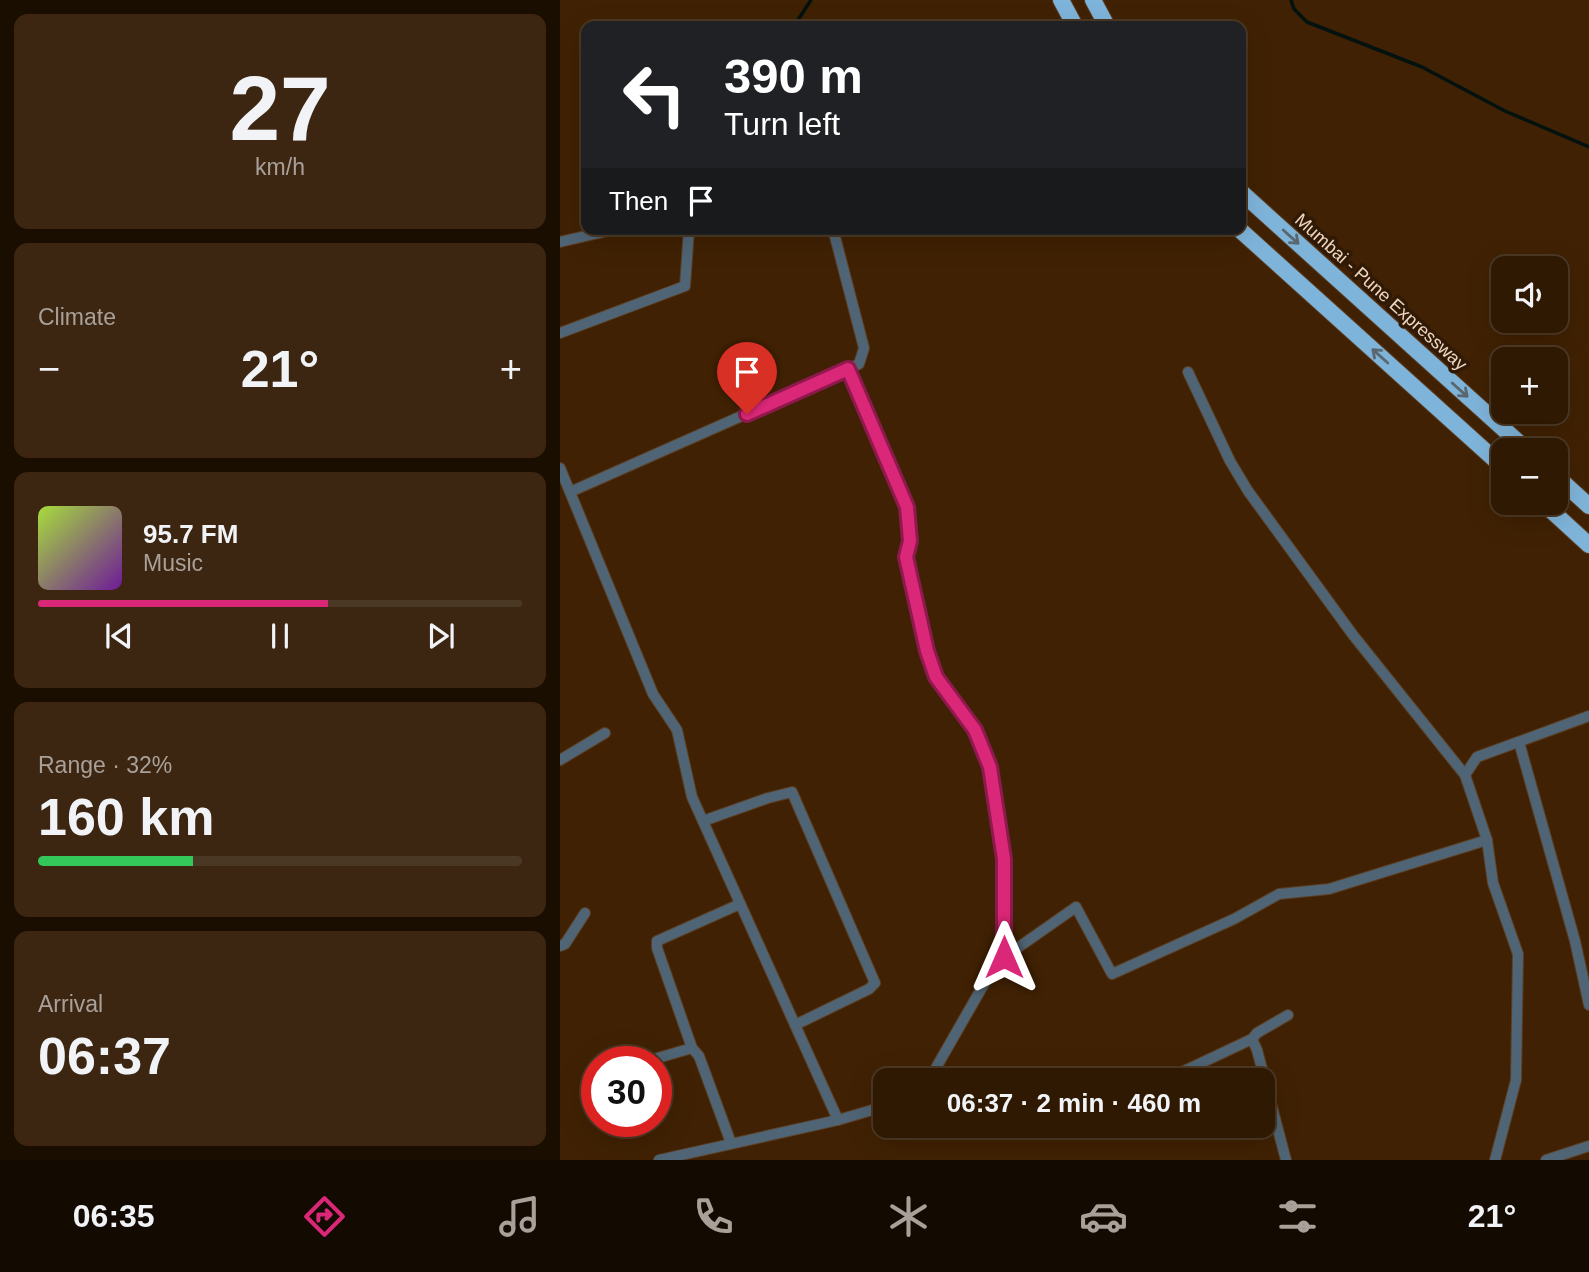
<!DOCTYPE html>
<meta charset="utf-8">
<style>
:root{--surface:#301902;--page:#3c2611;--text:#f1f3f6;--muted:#a8a099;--line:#4b3824;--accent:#db2777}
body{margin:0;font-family:Arial,sans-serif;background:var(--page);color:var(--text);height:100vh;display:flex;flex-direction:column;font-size:26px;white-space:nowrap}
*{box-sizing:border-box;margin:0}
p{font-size:23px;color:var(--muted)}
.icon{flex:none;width:38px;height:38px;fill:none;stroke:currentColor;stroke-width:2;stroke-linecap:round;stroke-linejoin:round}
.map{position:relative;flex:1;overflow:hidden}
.panel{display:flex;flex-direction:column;gap:14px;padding:14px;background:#1a0e01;width:560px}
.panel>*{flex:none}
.top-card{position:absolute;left:21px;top:21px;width:665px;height:214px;border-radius:14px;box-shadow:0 7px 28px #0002,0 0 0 2px var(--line);background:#202124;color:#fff;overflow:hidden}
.tools{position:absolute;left:931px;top:256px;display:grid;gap:14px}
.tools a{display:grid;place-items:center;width:77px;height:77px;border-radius:14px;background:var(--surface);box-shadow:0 7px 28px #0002,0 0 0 2px var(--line);font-size:35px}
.speed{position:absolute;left:21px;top:1046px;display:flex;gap:14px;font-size:35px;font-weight:700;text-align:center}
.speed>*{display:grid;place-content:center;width:91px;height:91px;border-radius:50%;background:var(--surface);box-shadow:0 7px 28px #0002,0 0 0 2px var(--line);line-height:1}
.speed .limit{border:10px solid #d22;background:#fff;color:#111}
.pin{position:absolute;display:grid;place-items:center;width:60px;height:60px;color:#fff;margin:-72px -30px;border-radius:50% 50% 50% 0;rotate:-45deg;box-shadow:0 0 7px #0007}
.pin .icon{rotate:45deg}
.me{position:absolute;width:77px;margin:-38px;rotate:0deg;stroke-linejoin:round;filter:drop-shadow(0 0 5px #0008)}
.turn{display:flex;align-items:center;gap:24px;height:147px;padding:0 28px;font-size:32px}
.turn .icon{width:91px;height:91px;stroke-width:2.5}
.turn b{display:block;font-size:49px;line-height:60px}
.then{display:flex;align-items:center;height:66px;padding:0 28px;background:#0003;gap:14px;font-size:26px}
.big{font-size:52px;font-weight:700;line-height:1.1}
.panel .widget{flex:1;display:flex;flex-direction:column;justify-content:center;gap:10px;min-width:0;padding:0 24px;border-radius:14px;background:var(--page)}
.panel .dial{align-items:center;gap:0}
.dial b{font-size:91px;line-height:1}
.song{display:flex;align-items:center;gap:21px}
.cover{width:84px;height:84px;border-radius:10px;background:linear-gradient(135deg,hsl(80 70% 55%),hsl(280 70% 35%))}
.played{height:7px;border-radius:4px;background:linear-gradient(90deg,var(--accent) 60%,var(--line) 60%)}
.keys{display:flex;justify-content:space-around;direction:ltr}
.heat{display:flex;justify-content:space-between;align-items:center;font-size:38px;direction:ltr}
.charge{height:10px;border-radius:5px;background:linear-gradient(90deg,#34c759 32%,var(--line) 0)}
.trip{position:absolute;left:313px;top:1068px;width:402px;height:70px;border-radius:14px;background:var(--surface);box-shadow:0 7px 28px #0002,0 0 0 2px var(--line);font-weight:700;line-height:70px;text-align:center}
.dock{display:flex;height:112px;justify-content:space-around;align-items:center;background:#130a01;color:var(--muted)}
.dock .icon{width:49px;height:49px}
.dock .selected{color:var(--accent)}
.dock b{font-size:32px;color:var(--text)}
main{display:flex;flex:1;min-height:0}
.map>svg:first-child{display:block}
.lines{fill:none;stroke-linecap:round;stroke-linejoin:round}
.stream{stroke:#03120f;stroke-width:3.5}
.minor-casing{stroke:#5c3e22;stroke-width:12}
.highway-casing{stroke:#5c3e22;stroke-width:18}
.minor{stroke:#4f6474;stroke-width:10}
.highway{stroke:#7fb4da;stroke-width:16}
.oneway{stroke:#586770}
.route-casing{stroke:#8e194d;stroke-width:18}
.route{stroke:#db2777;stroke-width:12}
.labels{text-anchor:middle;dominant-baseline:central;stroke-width:7;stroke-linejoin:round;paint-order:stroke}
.street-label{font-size:18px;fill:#f0d7c3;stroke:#301a06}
</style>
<main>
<section class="panel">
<div class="widget dial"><b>27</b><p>km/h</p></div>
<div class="widget"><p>Climate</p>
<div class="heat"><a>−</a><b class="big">21°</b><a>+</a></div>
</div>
<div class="widget">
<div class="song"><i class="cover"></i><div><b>95.7 FM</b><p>Music</p></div></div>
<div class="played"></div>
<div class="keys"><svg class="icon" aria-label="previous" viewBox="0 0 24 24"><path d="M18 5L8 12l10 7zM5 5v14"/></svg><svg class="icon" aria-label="pause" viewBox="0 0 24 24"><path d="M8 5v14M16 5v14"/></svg><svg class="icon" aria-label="next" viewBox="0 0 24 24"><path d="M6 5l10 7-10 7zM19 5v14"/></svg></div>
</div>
<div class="widget"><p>Range · 32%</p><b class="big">160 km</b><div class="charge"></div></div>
<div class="widget"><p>Arrival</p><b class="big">06:37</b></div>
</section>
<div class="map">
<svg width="1029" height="1160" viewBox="0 0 1029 1160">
<rect width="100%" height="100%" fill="#402103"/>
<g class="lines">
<g class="stream">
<path d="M731,0L734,9L747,22L862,67L945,111L1029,147"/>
<path d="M234,26L251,0"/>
</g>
<g class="minor-casing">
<g id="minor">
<path d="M273,229L304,348L299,364L10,492L93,694L117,730L132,797L278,1120"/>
<path d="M0,242L56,229"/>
<path d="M0,333L125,286L129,229"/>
<path d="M288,369L347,507L350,541L346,557L367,651L376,677L415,730L430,767L444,859V957"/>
<path d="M628,372L670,461L688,491L793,635L905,775"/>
<path d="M0,468L10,492"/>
<path d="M959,742L1015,941L1029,1005"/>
<path d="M0,760L45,733"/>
<path d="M143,821L208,798L232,792L315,983L309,989L235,1025"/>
<path d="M0,946L5,944L25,913"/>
<path d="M692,1039L697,1050L726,1160"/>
<path d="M84,1062L132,1048"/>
<path d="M369,1080L436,963L516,907L552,974L674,919L719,894L769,889L927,840"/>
<path d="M605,1080L692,1039L697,1033L728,1015"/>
<path d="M171,1143L139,1056L132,1048L97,948V941L180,904"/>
<path d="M99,1160L278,1120L326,1106"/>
<path d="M935,1160L956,1080L958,954L933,883L927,840L905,775L917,757L1029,716"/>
<path d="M986,1160L1029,1146"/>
</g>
</g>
<g class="highway-casing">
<g id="highway">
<path d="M501,0L515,26"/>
<path d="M533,0L547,26"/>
<path d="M681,192L967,450"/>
<path d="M679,229L943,467"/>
<path d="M996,476L1029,506"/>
<path d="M982,502L1029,545"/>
</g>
</g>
<use href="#minor" class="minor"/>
<use href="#highway" class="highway"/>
</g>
<defs><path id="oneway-shaft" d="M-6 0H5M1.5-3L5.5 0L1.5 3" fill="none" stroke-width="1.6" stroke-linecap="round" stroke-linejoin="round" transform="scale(1.75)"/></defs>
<g class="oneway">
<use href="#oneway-shaft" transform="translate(731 237) rotate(42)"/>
<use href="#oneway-shaft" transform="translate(820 356) rotate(-138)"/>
<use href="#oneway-shaft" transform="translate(900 390) rotate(42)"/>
</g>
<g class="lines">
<g class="route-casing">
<path id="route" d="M187,414L288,369L347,507L350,541L346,557L367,651L376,677L415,730L430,767L444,859V957"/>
</g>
<use href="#route" class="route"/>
</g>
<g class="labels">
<g class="street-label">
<text transform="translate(821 292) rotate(42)">Mumbai - Pune Expressway</text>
</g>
</g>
</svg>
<div class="tools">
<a><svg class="icon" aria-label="sound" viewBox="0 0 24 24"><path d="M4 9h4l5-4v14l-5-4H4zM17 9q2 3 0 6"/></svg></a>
<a>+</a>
<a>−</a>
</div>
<div class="speed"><div class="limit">30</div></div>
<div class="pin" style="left:187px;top:414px;background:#d93025"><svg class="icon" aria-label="arrive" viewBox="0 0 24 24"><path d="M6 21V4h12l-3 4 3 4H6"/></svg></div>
<svg class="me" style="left:444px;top:957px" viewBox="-20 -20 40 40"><path d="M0-17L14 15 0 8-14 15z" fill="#db2777" stroke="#fff" stroke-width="4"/></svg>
<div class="trip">06:37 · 2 min · 460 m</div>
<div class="top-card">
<div class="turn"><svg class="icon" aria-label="left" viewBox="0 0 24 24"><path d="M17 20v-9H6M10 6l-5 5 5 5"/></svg><div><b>390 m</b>Turn left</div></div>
<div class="then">Then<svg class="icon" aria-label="arrive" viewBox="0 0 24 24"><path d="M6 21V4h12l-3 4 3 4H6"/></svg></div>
</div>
</div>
</main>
<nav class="dock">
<b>06:35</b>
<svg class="icon selected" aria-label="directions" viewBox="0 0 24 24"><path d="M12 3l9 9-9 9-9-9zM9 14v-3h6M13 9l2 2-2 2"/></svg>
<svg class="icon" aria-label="music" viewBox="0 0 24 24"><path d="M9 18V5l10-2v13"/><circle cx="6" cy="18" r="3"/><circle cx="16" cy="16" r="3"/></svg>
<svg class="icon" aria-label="phone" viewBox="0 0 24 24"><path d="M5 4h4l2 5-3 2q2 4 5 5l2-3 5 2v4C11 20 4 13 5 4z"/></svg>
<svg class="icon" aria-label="climate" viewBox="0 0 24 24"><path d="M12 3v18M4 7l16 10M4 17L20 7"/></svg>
<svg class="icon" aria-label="car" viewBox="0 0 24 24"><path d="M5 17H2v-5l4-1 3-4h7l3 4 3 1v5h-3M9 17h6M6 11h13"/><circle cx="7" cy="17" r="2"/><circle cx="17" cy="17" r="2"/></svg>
<svg class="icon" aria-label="filters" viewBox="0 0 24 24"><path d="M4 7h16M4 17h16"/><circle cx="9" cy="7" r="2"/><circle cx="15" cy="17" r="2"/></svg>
<b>21°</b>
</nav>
